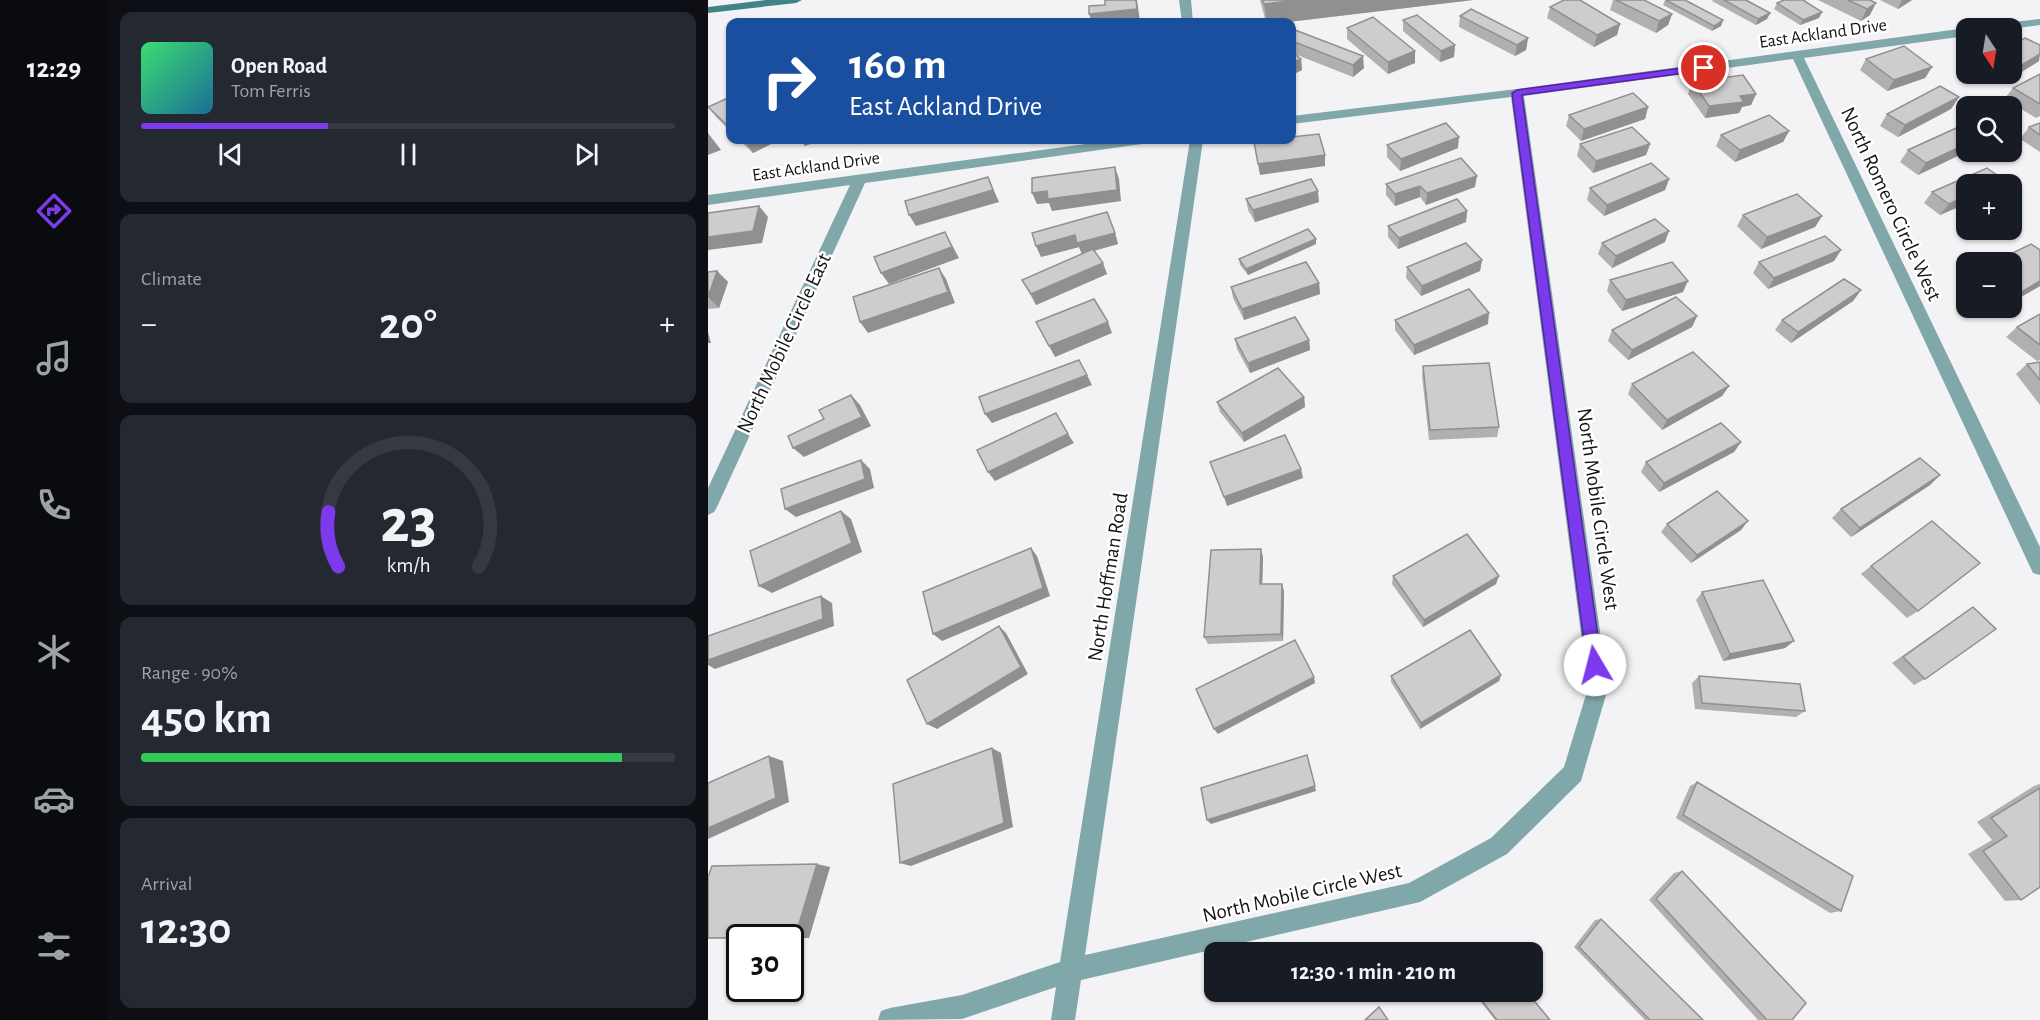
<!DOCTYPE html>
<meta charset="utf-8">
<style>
:root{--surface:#171b24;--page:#242831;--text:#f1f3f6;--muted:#9ea1a6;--line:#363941;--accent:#7c3aed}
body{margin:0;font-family:"Alegreya Sans",sans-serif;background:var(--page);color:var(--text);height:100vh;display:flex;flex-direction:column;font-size:22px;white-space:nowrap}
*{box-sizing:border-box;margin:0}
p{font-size:20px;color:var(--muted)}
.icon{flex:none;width:33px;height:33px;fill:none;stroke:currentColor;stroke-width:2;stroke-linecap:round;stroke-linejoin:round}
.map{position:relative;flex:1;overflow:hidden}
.side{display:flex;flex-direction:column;gap:12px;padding:12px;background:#0d0f14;width:600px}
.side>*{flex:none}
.guide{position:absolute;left:18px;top:18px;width:570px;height:126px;border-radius:12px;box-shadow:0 2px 4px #0004;background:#1a4fa0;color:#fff;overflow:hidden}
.needle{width:39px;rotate:168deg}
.buttons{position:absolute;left:1248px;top:18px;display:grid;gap:12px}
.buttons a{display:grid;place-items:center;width:66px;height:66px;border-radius:12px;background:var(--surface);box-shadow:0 2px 4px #0004;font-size:30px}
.speed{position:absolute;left:18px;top:924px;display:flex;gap:12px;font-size:30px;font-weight:700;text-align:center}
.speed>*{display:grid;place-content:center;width:78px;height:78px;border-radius:50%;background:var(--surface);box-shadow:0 2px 4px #0004;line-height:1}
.speed .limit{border:3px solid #111;border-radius:9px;background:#fff;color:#111}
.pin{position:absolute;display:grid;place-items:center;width:51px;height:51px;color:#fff;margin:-26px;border:3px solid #fff;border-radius:50%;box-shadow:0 2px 6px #0007}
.me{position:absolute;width:66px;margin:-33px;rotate:352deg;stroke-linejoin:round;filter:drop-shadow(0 0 4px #0008)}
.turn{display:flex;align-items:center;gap:21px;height:126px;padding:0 24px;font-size:27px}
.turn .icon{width:78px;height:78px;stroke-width:2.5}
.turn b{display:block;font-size:42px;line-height:51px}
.big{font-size:45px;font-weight:600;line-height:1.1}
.side .card{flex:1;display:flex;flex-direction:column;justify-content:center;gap:9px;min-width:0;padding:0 21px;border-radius:12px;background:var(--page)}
.side .dial{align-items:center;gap:0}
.dial svg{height:156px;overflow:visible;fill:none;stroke:var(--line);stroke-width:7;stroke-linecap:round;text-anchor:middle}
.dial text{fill:var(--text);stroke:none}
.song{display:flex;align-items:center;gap:18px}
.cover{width:72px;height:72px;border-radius:9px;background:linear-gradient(135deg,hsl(140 70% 55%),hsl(200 70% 35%))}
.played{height:6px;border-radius:3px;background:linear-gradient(90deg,var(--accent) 35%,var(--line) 35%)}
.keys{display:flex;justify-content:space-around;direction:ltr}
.heat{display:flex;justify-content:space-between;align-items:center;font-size:33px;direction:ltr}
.charge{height:9px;border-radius:4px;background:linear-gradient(90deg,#34c759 90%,var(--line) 0)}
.trip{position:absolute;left:496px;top:942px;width:339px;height:60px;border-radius:12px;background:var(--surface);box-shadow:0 2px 4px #0004;font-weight:600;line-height:60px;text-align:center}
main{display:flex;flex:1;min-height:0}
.tabs{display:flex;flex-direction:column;width:108px;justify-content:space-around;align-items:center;background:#090b0e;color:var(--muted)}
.tabs .icon{width:42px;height:42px}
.tabs .active{color:var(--accent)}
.tabs b{font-size:27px;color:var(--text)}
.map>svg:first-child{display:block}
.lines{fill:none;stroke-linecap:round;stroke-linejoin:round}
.street{fill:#80a7aa;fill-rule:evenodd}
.secondary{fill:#438287;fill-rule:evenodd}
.wall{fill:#b2afb0}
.shaded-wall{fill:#918f90}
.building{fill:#cfcccd;stroke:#918f90;stroke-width:1.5}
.route{fill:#7c3aed;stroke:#51269a;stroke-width:1.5}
.labels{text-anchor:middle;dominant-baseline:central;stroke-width:5;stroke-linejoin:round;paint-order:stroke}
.far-street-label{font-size:18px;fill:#141415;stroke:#fff}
.street-label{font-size:21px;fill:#141415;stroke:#fff}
</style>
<main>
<nav class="tabs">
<b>12:29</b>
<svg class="icon active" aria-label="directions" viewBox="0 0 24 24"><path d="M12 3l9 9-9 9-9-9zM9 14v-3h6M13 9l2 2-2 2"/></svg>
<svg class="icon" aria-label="music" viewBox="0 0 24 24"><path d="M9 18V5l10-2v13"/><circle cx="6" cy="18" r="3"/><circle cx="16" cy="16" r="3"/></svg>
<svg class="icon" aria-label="phone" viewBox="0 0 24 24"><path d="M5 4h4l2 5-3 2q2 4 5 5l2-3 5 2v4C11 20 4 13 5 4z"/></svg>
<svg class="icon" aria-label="climate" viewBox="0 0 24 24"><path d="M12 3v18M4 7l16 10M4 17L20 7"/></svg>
<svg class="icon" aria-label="car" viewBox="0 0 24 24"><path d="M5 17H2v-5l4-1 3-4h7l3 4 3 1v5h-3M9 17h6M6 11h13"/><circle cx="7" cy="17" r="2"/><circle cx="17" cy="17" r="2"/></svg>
<svg class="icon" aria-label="filters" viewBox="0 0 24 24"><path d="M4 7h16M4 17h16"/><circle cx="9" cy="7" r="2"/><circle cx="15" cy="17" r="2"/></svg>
</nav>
<section class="side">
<div class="card">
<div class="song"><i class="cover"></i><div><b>Open Road</b><p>Tom Ferris</p></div></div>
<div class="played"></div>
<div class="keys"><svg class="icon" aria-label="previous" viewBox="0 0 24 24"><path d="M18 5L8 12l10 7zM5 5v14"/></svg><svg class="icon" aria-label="pause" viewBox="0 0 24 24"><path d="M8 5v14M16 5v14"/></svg><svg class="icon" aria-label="next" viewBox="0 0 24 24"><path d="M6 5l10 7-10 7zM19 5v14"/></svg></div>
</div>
<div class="card"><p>Climate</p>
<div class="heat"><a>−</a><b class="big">20°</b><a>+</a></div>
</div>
<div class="card dial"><svg viewBox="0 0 100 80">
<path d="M14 69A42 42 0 1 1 86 69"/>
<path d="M14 69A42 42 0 0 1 9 41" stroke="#7c3aed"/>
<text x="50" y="56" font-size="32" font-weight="700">23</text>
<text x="50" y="72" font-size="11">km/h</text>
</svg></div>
<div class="card"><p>Range · 90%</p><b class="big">450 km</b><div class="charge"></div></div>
<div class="card"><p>Arrival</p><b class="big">12:30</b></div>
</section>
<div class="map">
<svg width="1332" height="1020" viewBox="0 0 1332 1020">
<rect width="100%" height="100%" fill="#f3f3f6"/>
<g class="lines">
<g class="street">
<path d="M471,0H483L485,22H474Z"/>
<path d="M1332,19V25L1304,29L1278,28L1284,24Z"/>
<path d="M1258,28V36L1096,58L1332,547V575L1325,573L1085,59L816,96L900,688L873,781L799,854L712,902L373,980L367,1020H343L348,987L254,1019L170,1020L173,1011L182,1008L254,995L352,962L482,140H495L377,955L701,883L783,838L856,767L880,688L803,97L584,124V116L809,89Z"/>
<path d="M407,140H441L434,144L157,183L9,507L6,512L0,515V488L142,185L0,205V195Z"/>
</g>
<path class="secondary" d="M58,0H94L88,3L0,13V7Z"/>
</g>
<g class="wall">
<path d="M552,0H765L580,22H558Z"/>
<path d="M905,0H936L964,14L960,25L948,33L902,10Z"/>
<path d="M957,0H977L1015,20L1013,26L1004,31L955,5Z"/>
<path d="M1005,0H1038L1062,13L1059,19L1048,25L1004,1Z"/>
<path d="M1110,0H1162V15L1153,21Z"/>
<path d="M1172,0H1204L1190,9Z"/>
<path d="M1069,3L1111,18L1092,25L1066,9Z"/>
<path d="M842,7L912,24L909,35L886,47L839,18Z"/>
<path d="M752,16L820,38L818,50L807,56L751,27Z"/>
<path d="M695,20L747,45L746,57L732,62L695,31Z"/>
<path d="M639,28L707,51V63L680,74L639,39Z"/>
<path d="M584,33L656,68L645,77L584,53L593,59L594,70L584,75Z"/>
<path d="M1304,46L1331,61L1299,81L1285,74H1304Z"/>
<path d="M1158,59L1224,67L1217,78L1179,91L1152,70Z"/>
<path d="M1332,74V116L1328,118L1296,99L1305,88Z"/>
<path d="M984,82L1048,94L1043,105L1034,107L1031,113L997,118L980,94Z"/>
<path d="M22,97V131L9,118L0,107Z"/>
<path d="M1251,97L1243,109L1190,137L1172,126L1179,114Z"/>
<path d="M940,107L937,119L873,141L858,126L861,115Z"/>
<path d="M1332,123V152L1312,139L1321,127Z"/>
<path d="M1258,125V152L1210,175L1192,162L1200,150Z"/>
<path d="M1081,131L1075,142L1027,162L1008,146L1013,135Z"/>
<path d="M31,140H65L67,142L45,153Z"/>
<path d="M872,144H942L938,155L885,173L869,156Z"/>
<path d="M679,145L750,148L692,171L679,157Z"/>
<path d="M961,179L957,190L896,216L879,200L882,188Z"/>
<path d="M1296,180L1232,215L1216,203L1224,192Z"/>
<path d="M678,184L767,187L718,205L712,197L687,206L678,195Z"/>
<path d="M538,199L611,202L547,222L540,210Z"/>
<path d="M759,211L758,222L690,249L680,237V226Z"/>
<path d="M1035,215L1114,216L1107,227L1053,249L1029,226Z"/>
<path d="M407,233L410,244L386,251L399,274L328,305L314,280L374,254L371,247L333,257Z"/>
<path d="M957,242L904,268L890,254L894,243Z"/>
<path d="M608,244L540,275L532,265L531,259Z"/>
<path d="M1133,250L1126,261L1060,289L1045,273L1051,262Z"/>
<path d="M774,260L772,271L713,296L698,278L699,267Z"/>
<path d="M1304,262L1332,286L1304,302Z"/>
<path d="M9,271L20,282L11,308L0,309V272Z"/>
<path d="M902,280L975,292L914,311L899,291Z"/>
<path d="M611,283L612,294L536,320L525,298L523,287Z"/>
<path d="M1153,290L1145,301L1083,343L1067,330L1074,320Z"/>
<path d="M1332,314V360L1329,361L1298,337L1309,327Z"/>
<path d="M989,316L984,327L920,360L900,341L904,330Z"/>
<path d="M687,320L780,324L706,355L687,330Z"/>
<path d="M527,339L601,340L602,350L542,373L529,349Z"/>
<path d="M1332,362V405L1308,374L1319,364Z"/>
<path d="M715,366L791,427L789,437L721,440L714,376Z"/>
<path d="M924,384L1021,386L1014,396L954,430L920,394Z"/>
<path d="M596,397L597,407L536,442L512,412L509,402Z"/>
<path d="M1033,442L1026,452L951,492L933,472L938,462Z"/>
<path d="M1232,475L1222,485L1143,537L1124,518L1133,509Z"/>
<path d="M959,524L1033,530L983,563L953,532Z"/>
<path d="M555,557L554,584L576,591L575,641L500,644L496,637Z"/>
<path d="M1163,566L1210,611L1199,618L1153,574Z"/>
<path d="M685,576L788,584L715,627L684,584Z"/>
<path d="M994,592L1086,641L1077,648L1015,661L988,600Z"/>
<path d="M1265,607L1217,679L1206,685L1184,663L1253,615Z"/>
<path d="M793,675L791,681L712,729L683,682V676Z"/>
<path d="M991,676L1097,711L1088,717L987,709L984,683Z"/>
<path d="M989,782L1133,911L1122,913L968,818L982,786Z"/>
<path d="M1332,784V887L1313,900L1297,901L1260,854L1284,840L1269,822L1326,786Z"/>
<path d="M122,867L101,938H32L0,939V877Z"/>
<path d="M974,871L1084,1020H1050L941,900L966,873Z"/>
<path d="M893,919L995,1020H937L866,947L887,920Z"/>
<path d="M765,992H819L842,1020H787Z"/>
</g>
<g class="shaded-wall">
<path d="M428,0H429L432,21L415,22H384L381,14Z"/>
<path d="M588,0H765L580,22H559L556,4Z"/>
<path d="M1194,0H1204L1190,9Z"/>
<path d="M1168,3L1162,15L1153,21L1159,9Z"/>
<path d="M1114,12L1111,18L1092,25L1095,20Z"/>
<path d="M1062,13L1059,19L1048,25L1050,19Z"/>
<path d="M964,14L960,25L948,33L951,21Z"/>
<path d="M1015,20L1013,26L1004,31L1006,26Z"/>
<path d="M912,24L909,35L886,47L889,35Z"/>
<path d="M820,38L818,50L807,56L809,45Z"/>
<path d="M747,45L746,57L732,62L733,51Z"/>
<path d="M707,51V63L680,74V62Z"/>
<path d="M1332,54L1331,61L1299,81L1307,69Z"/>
<path d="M655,56L656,68L645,77V65Z"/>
<path d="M593,59L594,70L584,75V63Z"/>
<path d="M1224,67L1217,78L1179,91L1186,80Z"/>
<path d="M1048,94L1043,105L1034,107L1031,113L997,118L1001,106L1032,96Z"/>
<path d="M1251,97L1243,109L1190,137L1197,125Z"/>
<path d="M940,107L937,119L873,141L876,129Z"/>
<path d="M1081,131L1075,142L1027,162L1032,150Z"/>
<path d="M0,133L13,150L0,155Z"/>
<path d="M751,137L750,148L692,171L693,159Z"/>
<path d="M41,140H65L67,142L45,153L36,141Z"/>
<path d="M92,140H114L97,146Z"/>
<path d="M942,144L938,155L885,173L888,161Z"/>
<path d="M1258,144V152L1210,175L1218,163Z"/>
<path d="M617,155V166L552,175L550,164Z"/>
<path d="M407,167L411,179L413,201L344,211L341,203L329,204L324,193Z"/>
<path d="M769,176L767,187L718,205L719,193Z"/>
<path d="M280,177L291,202L208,226L201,215Z"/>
<path d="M961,179L957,190L896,216L899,205Z"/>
<path d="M1296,180L1293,184H1285Z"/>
<path d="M712,186V197L687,206V194Z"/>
<path d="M610,191L611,202L547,222L545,210Z"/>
<path d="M1258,196V204L1232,215L1241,204Z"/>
<path d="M51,206L60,217L54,243L0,250V237Z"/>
<path d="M759,211L758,222L690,249L691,238Z"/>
<path d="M1114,216L1107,227L1053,249L1059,237Z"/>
<path d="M961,231L957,242L904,268L908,256Z"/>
<path d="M237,232L251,258L181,284L173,273Z"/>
<path d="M407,233L410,244L374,254L371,247L333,257L328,246L367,235Z"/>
<path d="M608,239V244L540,275L538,269Z"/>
<path d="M1133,250L1126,261L1060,289L1066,278Z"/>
<path d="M774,260L772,271L713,296L714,286Z"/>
<path d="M395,263L399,274L328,305L323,294Z"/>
<path d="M231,268L238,279L247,303L160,333L152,322Z"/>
<path d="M9,271L20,282L11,308L0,297Z"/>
<path d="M980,281L975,292L914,311L918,300Z"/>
<path d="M1332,281V286L1304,302V299L1308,295Z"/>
<path d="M611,283L612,294L536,320L534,309Z"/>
<path d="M1153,290L1145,301L1083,343L1090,332Z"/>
<path d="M781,313L780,324L706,355V345Z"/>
<path d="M989,316L984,327L920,360L924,350Z"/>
<path d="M400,322L404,333L347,357L341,346Z"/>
<path d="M0,332L3,343H0Z"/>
<path d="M601,340L602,350L542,373L540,363Z"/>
<path d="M379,375L384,385L284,423L277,414Z"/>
<path d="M1021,386L1014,396L954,430L959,420Z"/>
<path d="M143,395L152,405L163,426L96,457L85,448Z"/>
<path d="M596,397L597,407L536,442L534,433Z"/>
<path d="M360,434L366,443L287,481L280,472Z"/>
<path d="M1033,442L1026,452L951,492L956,483Z"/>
<path d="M153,460L162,469L166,488L88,517L77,509Z"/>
<path d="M593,469L595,478L519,506L516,497Z"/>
<path d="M1232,475L1222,485L1143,537L1152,528Z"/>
<path d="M133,511L143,519L154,552L64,593L51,586Z"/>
<path d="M1040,521L1033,530L983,563L989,555Z"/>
<path d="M323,548L329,556L342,596L234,641L225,634Z"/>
<path d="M553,549L555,557L554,592L552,584Z"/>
<path d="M791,576L788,584L715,627L716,620Z"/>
<path d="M574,584L576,591L575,641L573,634Z"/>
<path d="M113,596L124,603L126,626L7,669L0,665V660Z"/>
<path d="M291,626L298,633L320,674L229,729L219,724Z"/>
<path d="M1086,641L1077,648L1015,661L1022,654Z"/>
<path d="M793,675L791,681L712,729L713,723Z"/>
<path d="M606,677L607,683L510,734L506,729Z"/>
<path d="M284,748L293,753L305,827L203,866L192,863Z"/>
<path d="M599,755L608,791L503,824L499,820Z"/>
<path d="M61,756L75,761L81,802L0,839V828Z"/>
<path d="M109,864L122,867L101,938L87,937Z"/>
</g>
<g class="building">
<path d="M397,0H428L429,9L381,14V6L397,5Z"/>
<path d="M555,0H588L556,4Z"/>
<path d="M856,0H872L912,24L889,35L842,7Z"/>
<path d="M908,0H936L964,14L951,21Z"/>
<path d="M958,0H977L1015,20L1006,26Z"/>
<path d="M1016,0H1038L1062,13L1050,19Z"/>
<path d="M1076,0H1095L1114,12L1095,20L1069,3Z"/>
<path d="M1140,0H1162L1168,3L1159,9Z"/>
<path d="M763,9L820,38L809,45L752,16Z"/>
<path d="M709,15L747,45L733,51L695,20Z"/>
<path d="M665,17L707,51L680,62L639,28Z"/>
<path d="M587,30L655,56L645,65L584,41V33Z"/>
<path d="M1317,38L1332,45V54L1307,69L1304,67V46Z"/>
<path d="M1196,46L1224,67L1186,80L1158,59Z"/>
<path d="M584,52L593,59L584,63Z"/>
<path d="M1332,74V104L1305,88Z"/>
<path d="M1035,75L1048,94L1032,96L1036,102L1001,106L984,82Z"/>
<path d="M1232,86L1251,97L1197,125L1179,114Z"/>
<path d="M925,93L940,107L876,129L861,115Z"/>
<path d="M22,97V128L0,107Z"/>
<path d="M1061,115L1081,131L1032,150L1013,135Z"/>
<path d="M738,123L751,137L693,159L679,145Z"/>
<path d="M1332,123V135L1321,127Z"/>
<path d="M1257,124L1258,125V144L1218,163L1200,150Z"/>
<path d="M924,127L942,144L888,161L872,144Z"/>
<path d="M611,134L617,155L550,164L546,142L567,140H584V137Z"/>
<path d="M753,158L769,176L719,193L712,186L687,194L678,184Z"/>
<path d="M943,163L961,179L899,205L882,188Z"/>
<path d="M407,167L409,190L340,199L339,191L324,193V178Z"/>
<path d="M1279,168L1296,180L1285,184H1258V196L1241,204L1224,192Z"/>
<path d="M280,177L285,190L201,215L197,201Z"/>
<path d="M603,179L610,191L545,210L538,199Z"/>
<path d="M1089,194L1114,216L1059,237L1035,215Z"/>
<path d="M749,199L759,211L691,238L680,226Z"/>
<path d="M51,206L45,231L0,237V213Z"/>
<path d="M399,212L407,233L369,243L367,235L328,246L324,233Z"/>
<path d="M947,219L961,231L908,256L894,243Z"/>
<path d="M600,229L608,239L538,269L531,259Z"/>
<path d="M237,232L244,247L173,273L166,257Z"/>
<path d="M1117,236L1133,250L1066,278L1051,262Z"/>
<path d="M758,243L774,260L714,286L699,267Z"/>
<path d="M1323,244L1332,250V281L1308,295L1304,292V262H1286Z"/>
<path d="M385,249L395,263L323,294L314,280Z"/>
<path d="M598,262L611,283L534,309L523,287Z"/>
<path d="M964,262L980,281L918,300L902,280Z"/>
<path d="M231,268L240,292L152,322L145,297Z"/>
<path d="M9,271L0,297V272Z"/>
<path d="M1136,279L1153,290L1090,332L1074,320Z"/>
<path d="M761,289L781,313L706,345L687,320Z"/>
<path d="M968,297L989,316L924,350L904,330Z"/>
<path d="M386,299L400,322L341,346L328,322Z"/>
<path d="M1332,314V345L1309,327Z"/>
<path d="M587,317L601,340L540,363L527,339Z"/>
<path d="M985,352L1021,386L959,420L924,384Z"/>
<path d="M371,360L379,375L277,414L271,397Z"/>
<path d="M1332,362V380L1319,364Z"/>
<path d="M781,363L791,427L722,430L715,366Z"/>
<path d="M570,368L596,397L534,433L509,402Z"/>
<path d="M143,395L154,417L85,448L80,436L116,419L111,410Z"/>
<path d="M348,413L360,434L280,472L269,450Z"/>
<path d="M1013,423L1033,442L956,483L938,462Z"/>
<path d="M577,435L593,469L516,497L502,462Z"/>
<path d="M1212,458L1232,475L1152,528L1133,509Z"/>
<path d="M153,460L157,479L77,509L73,489Z"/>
<path d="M1009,491L1040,521L989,555L959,524Z"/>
<path d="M133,511L144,543L51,586L42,551Z"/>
<path d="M1224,521L1272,563L1210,611L1163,566Z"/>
<path d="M759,534L791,576L716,620L685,576Z"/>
<path d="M323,548L335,588L225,634L215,592Z"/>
<path d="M553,549L552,584H574L573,634L496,637L503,550Z"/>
<path d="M1055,580L1086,641L1022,654L994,592Z"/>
<path d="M113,596L115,619L0,660V636Z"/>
<path d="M1265,607L1288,629L1217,679L1195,657Z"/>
<path d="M291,626L313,667L219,724L199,680Z"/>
<path d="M762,630L793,675L713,723L683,676Z"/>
<path d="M587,640L606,677L506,729L488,689Z"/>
<path d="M991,676L1092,684L1097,711L994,703Z"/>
<path d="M284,748L296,823L192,863L185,784Z"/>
<path d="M599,755L607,786L499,820L493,788Z"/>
<path d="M61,756L68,798L0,828V783Z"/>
<path d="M989,782L1145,876L1133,911L975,815Z"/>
<path d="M1332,788V887L1313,900L1275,851L1299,836L1283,818Z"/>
<path d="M109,864L87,937L0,938V877L4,866Z"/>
<path d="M974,871L1098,1003L1084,1020H1059L948,899Z"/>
<path d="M893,919L995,1020H942L871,947Z"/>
<path d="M769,992H819L842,1020H789L768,993Z"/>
<path d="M671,1007L680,1020H657Z"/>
</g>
<path class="route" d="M996,65L1000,68L999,70L814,95L894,665L892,670L887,672L881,670L879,665L804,93L809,90Z"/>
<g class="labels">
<g class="far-street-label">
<text transform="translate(1115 34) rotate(-8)">East Ackland Drive</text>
<text transform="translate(108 167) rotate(-8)">East Ackland Drive</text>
</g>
<g class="street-label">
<text transform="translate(1183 204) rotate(65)">North Romero Circle West</text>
<text transform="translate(76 343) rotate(-65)">North Mobile Circle East</text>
<text transform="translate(890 509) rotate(82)">North Mobile Circle West</text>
<text transform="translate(400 577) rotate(-81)">North Hoffman Road</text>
<text transform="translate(594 893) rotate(-13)">North Mobile Circle West</text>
</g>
</g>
</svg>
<div class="buttons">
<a><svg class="needle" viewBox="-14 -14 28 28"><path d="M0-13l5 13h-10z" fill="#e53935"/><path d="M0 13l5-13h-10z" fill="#9ea1a6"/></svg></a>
<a><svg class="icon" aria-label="search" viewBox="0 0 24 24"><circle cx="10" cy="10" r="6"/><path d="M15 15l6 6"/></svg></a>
<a>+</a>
<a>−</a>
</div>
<div class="speed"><div class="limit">30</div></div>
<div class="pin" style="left:996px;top:68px;background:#d93025"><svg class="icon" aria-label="arrive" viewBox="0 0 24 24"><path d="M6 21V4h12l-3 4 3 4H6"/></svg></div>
<svg class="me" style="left:887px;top:665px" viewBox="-20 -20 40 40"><circle r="19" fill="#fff"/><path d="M0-13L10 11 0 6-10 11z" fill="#7c3aed"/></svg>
<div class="trip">12:30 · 1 min · 210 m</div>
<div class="guide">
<div class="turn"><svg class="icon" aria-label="right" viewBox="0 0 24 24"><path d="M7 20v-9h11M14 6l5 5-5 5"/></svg><div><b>160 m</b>East Ackland Drive</div></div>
</div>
</div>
</main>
